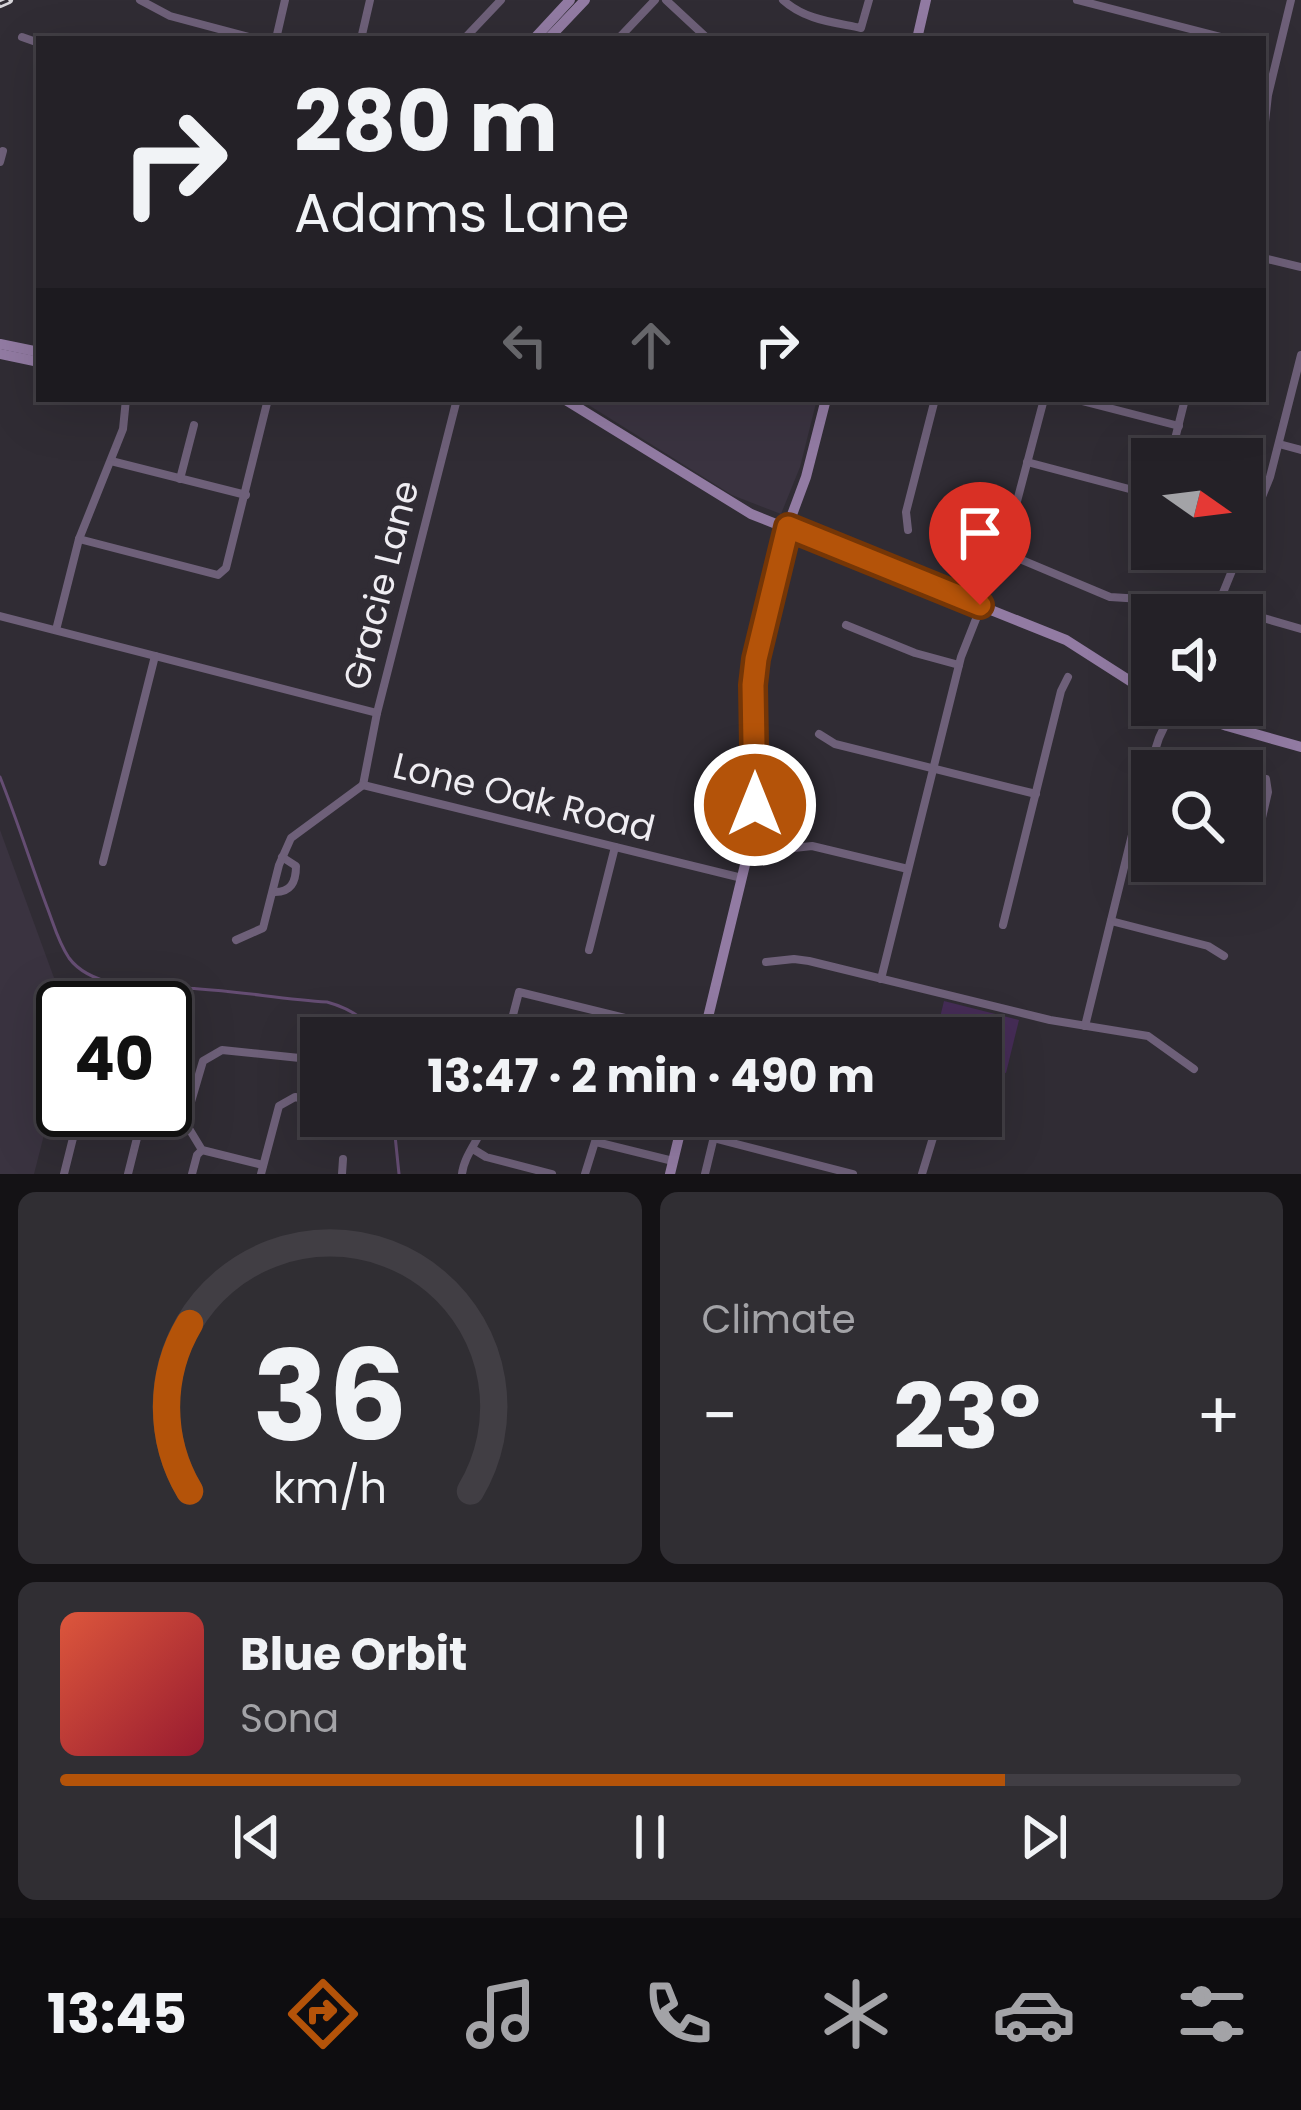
<!DOCTYPE html>
<meta charset="utf-8">
<style>
:root{--surface:#242127;--page:#302e33;--text:#f1f3f6;--muted:#a3a3a7;--line:#413e44;--accent:#b45309}
body{margin:0;font-family:Poppins,sans-serif;background:var(--page);color:var(--text);height:100vh;display:flex;flex-direction:column;font-size:45px;white-space:nowrap}
*{box-sizing:border-box;margin:0}
p{font-size:39px;color:var(--muted)}
.icon{flex:none;width:66px;height:66px;fill:none;stroke:currentColor;stroke-width:2;stroke-linecap:round;stroke-linejoin:round}
.map{position:relative;height:1174px;overflow:hidden}
.side{display:flex;flex-direction:column;gap:18px;padding:18px;background:#141215;flex:1}
.side>*{flex:none}
.banner{position:absolute;left:36px;top:36px;width:1230px;height:366px;border-radius:0px;box-shadow:0 12px 48px #0002,0 0 0 3px var(--line);background:#242127;color:var(--text);overflow:hidden}
.needle{width:78px;rotate:104deg}
.tools{position:absolute;left:1131px;top:438px;display:grid;gap:24px}
.tools a{display:grid;place-items:center;width:132px;height:132px;border-radius:0px;background:var(--surface);box-shadow:0 12px 48px #0002,0 0 0 3px var(--line);font-size:60px}
.speed{position:absolute;left:36px;top:981px;display:flex;gap:24px;font-size:60px;font-weight:700;text-align:center}
.speed>*{display:grid;place-content:center;width:156px;height:156px;border-radius:50%;background:var(--surface);box-shadow:0 12px 48px #0002,0 0 0 3px var(--line);line-height:1}
.speed .limit{border:6px solid #111;border-radius:18px;background:#fff;color:#111}
.pin{position:absolute;display:grid;place-items:center;width:102px;height:102px;color:#fff;margin:-123px -51px;border-radius:50% 50% 50% 0;rotate:-45deg;box-shadow:0 0 12px #0007}
.pin .icon{rotate:45deg}
.me{position:absolute;width:132px;margin:-66px;rotate:0deg;stroke-linejoin:round;filter:drop-shadow(0 0 9px #0008)}
.turn{display:flex;align-items:center;gap:42px;height:252px;padding:0 60px;font-size:54px}
.turn .icon{width:156px;height:156px;stroke-width:2.5}
.turn b{display:block;font-size:84px;line-height:102px}
.lanes{display:flex;align-items:center;height:114px;padding:0 60px;background:#0003;justify-content:center;gap:60px;direction:ltr}
.lanes .off{opacity:.35}
.big{font-size:90px;font-weight:700;line-height:1.1}
.side .tile{flex:1;display:flex;flex-direction:column;justify-content:center;gap:18px;min-width:0;padding:0 42px;border-radius:18px;background:var(--page)}
.side .dial{align-items:center;gap:0}
.dial svg{height:312px;overflow:visible;fill:none;stroke:var(--line);stroke-width:7;stroke-linecap:round;text-anchor:middle}
.dial text{fill:var(--text);stroke:none}
.song{display:flex;align-items:center;gap:36px}
.cover{width:144px;height:144px;border-radius:18px;background:linear-gradient(135deg,hsl(10 70% 55%),hsl(350 70% 35%))}
.played{height:12px;border-radius:6px;background:linear-gradient(90deg,var(--accent) 80%,var(--line) 80%)}
.keys{display:flex;justify-content:space-around;direction:ltr}
.heat{display:flex;justify-content:space-between;align-items:center;font-size:66px;direction:ltr}
.side .tiles{flex:1;display:grid;gap:18px;grid-template-columns:1fr 1fr}
.tile:last-child{grid-column:span 2}
.trip{position:absolute;left:300px;top:1017px;width:702px;height:120px;border-radius:0px;background:var(--surface);box-shadow:0 12px 48px #0002,0 0 0 3px var(--line);font-weight:700;line-height:120px;text-align:center}
.tab-bar{display:flex;height:192px;justify-content:space-around;align-items:center;background:#0e0d10;color:var(--muted)}
.tab-bar .icon{width:84px;height:84px}
.tab-bar .selected{color:var(--accent)}
.tab-bar b{font-size:54px;color:var(--text)}
.map>svg:first-child{display:block}
.built{fill:#3a3340}
.green{fill:#452c56}
.lines{fill:none;stroke-linecap:round;stroke-linejoin:round}
.stream{stroke:#654d73;stroke-width:3}
.street{stroke:#6e6079;stroke-width:8}
.secondary{stroke:#927ba3;stroke-width:10}
.rail-casing{stroke:#d6d4d9;stroke-width:8}
.rail{stroke:#302c34;stroke-width:3;stroke-dasharray:9;stroke-linecap:butt}
.route-casing{stroke:#753606;stroke-width:30}
.route{stroke:#b45309;stroke-width:21}
.labels{text-anchor:middle;dominant-baseline:central;stroke-width:12;stroke-linejoin:round;paint-order:stroke}
.street-label{font-size:36px;fill:#efedf2;stroke:#302c34}
</style>
<div class="map">
<svg width="1301" height="1174" viewBox="0 0 1301 1174">
<rect width="100%" height="100%" fill="#302c34"/>
<g class="built">
<path d="M579,399H817L800,467L781,514L732,495Z"/>
<path d="M0,830L65,1008L63,1060L34,1174H0Z"/>
</g>
<path class="green" d="M944,1001L1019,1020L1006,1073L981,1066V1038H935Z"/>
<g class="lines">
<g class="stream">
<path d="M0,777C17,820 31,864 47,907C54,925 58,942 69,958C80,973 98,980 116,984C138,988 159,987 180,988C227,989 279,999 327,1002C349,1008 367,1019 380,1038"/>
<path d="M393,1116L399,1174"/>
</g>
<g class="street">
<path d="M140,0L170,16L256,39"/>
<path d="M666,0L708,39"/>
<path d="M783,0C805,20 833,22 861,28L869,0"/>
<path d="M1077,0L1229,39"/>
<path d="M22,37L39,43"/>
<path d="M276,39L285,0"/>
<path d="M361,39L370,0"/>
<path d="M464,39L501,0"/>
<path d="M618,39L655,0"/>
<path d="M1263,140L1268,95L1291,0"/>
<path d="M0,162L3,151"/>
<path d="M1263,258L1301,267"/>
<path d="M1074,399L1179,426"/>
<path d="M1279,444L1301,450"/>
<path d="M1170,459L1185,399"/>
<path d="M111,461L246,495"/>
<path d="M1027,462L1152,495"/>
<path d="M180,479L194,425"/>
<path d="M908,530L906,512L935,399"/>
<path d="M79,539L218,575L226,568L268,399"/>
<path d="M1003,552L1110,597L1142,599"/>
<path d="M1221,600L1253,615L1301,629"/>
<path d="M1214,615L1270,477L1301,355"/>
<path d="M0,616L377,713"/>
<path d="M846,625L915,653L959,665"/>
<path d="M56,630L79,539L123,429L126,399"/>
<path d="M819,734L835,744L1036,794"/>
<path d="M363,785L377,713L457,399"/>
<path d="M363,785L742,878"/>
<path d="M1135,820L1152,824"/>
<path d="M1242,846L1252,845L1257,839L1268,792L1266,779"/>
<path d="M794,848L812,846L908,869"/>
<path d="M103,862L155,656"/>
<path d="M273,892C291,893 296,882 296,866L282,857"/>
<path d="M1111,921L1208,946L1224,956"/>
<path d="M1003,925L1061,691L1068,677"/>
<path d="M236,940L263,928L279,865L291,838L363,785"/>
<path d="M589,950L615,847"/>
<path d="M766,962L794,959L809,961L1050,1020L1148,1036L1194,1069"/>
<path d="M881,979L961,657L1006,543L1044,399"/>
<path d="M1085,1026L1146,778L1159,738L1174,706"/>
<path d="M507,1038L519,992L703,1037"/>
<path d="M624,1038L629,1021"/>
<path d="M713,1138L853,1174"/>
<path d="M596,1142L673,1161"/>
<path d="M473,1149L486,1157L552,1174"/>
<path d="M263,1165L202,1150L185,1122L203,1061L222,1050L319,1060L321,1064"/>
<path d="M64,1174L80,1110"/>
<path d="M128,1174L144,1110"/>
<path d="M192,1174L197,1155L202,1150"/>
<path d="M261,1174L279,1106L295,1097L321,1103"/>
<path d="M342,1174L343,1159"/>
<path d="M462,1174C464,1154 482,1137 487,1116"/>
<path d="M585,1174L603,1116"/>
<path d="M705,1174L719,1116"/>
<path d="M922,1174L935,1131L934,1120L929,1116"/>
</g>
<g class="secondary">
<path d="M534,39L570,0"/>
<path d="M548,39L585,0"/>
<path d="M917,39L926,0"/>
<path d="M0,344L39,352"/>
<path d="M0,354L39,362"/>
<path d="M564,399L751,514L1066,640L1152,695"/>
<path d="M1172,705L1227,726L1301,747"/>
<path d="M703,1038L751,840L755,805L753,685L759,636L783,539L806,477L826,399"/>
<path d="M670,1174L684,1116"/>
</g>
<g class="rail-casing">
<path id="rail" d="M0,4L9,0"/>
</g>
<use href="#rail" class="rail"/>
</g>
<g class="lines">
<g class="route-casing">
<path id="route" d="M755,805L753,685L756,659L788,527L980,605"/>
</g>
<use href="#route" class="route"/>
</g>
<g class="labels">
<g class="street-label">
<text transform="translate(381 585) rotate(-76)">Gracie Lane</text>
<text transform="translate(524 797) rotate(14)">Lone Oak Road</text>
</g>
</g>
</svg>
<div class="tools">
<a><svg class="needle" viewBox="-14 -14 28 28"><path d="M0-13l5 13h-10z" fill="#e53935"/><path d="M0 13l5-13h-10z" fill="#a3a3a7"/></svg></a>
<a><svg class="icon" aria-label="sound" viewBox="0 0 24 24"><path d="M4 9h4l5-4v14l-5-4H4zM17 9q2 3 0 6"/></svg></a>
<a><svg class="icon" aria-label="search" viewBox="0 0 24 24"><circle cx="10" cy="10" r="6"/><path d="M15 15l6 6"/></svg></a>
</div>
<div class="speed"><div class="limit">40</div></div>
<div class="pin" style="left:980px;top:605px;background:#d93025"><svg class="icon" aria-label="arrive" viewBox="0 0 24 24"><path d="M6 21V4h12l-3 4 3 4H6"/></svg></div>
<svg class="me" style="left:755px;top:805px" viewBox="-20 -20 40 40"><circle r="17" fill="#b45309" stroke="#fff" stroke-width="3"/><path d="M0-11L8 9 0 5-8 9z" fill="#fff"/></svg>
<div class="trip">13:47 · 2 min · 490 m</div>
<div class="banner">
<div class="turn"><svg class="icon" aria-label="right" viewBox="0 0 24 24"><path d="M7 20v-9h11M14 6l5 5-5 5"/></svg><div><b>280 m</b>Adams Lane</div></div>
<div class="lanes"><svg class="icon off" aria-label="left" viewBox="0 0 24 24"><path d="M17 20v-9H6M10 6l-5 5 5 5"/></svg><svg class="icon off" aria-label="ahead" viewBox="0 0 24 24"><path d="M12 20V5M6 11l6-6 6 6"/></svg><svg class="icon" aria-label="right" viewBox="0 0 24 24"><path d="M7 20v-9h11M14 6l5 5-5 5"/></svg></div>
</div>
</div>
<section class="side">
<div class="tiles">
<div class="tile dial"><svg viewBox="0 0 100 80">
<path d="M14 69A42 42 0 1 1 86 69"/>
<path d="M14 69A42 42 0 0 1 14 26" stroke="#b45309"/>
<text x="50" y="56" font-size="32" font-weight="700">36</text>
<text x="50" y="72" font-size="11">km/h</text>
</svg></div>
<div class="tile"><p>Climate</p>
<div class="heat"><a>−</a><b class="big">23°</b><a>+</a></div>
</div>
<div class="tile">
<div class="song"><i class="cover"></i><div><b>Blue Orbit</b><p>Sona</p></div></div>
<div class="played"></div>
<div class="keys"><svg class="icon" aria-label="previous" viewBox="0 0 24 24"><path d="M18 5L8 12l10 7zM5 5v14"/></svg><svg class="icon" aria-label="pause" viewBox="0 0 24 24"><path d="M8 5v14M16 5v14"/></svg><svg class="icon" aria-label="next" viewBox="0 0 24 24"><path d="M6 5l10 7-10 7zM19 5v14"/></svg></div>
</div>
</div>
</section>
<nav class="tab-bar">
<b>13:45</b>
<svg class="icon selected" aria-label="directions" viewBox="0 0 24 24"><path d="M12 3l9 9-9 9-9-9zM9 14v-3h6M13 9l2 2-2 2"/></svg>
<svg class="icon" aria-label="music" viewBox="0 0 24 24"><path d="M9 18V5l10-2v13"/><circle cx="6" cy="18" r="3"/><circle cx="16" cy="16" r="3"/></svg>
<svg class="icon" aria-label="phone" viewBox="0 0 24 24"><path d="M5 4h4l2 5-3 2q2 4 5 5l2-3 5 2v4C11 20 4 13 5 4z"/></svg>
<svg class="icon" aria-label="climate" viewBox="0 0 24 24"><path d="M12 3v18M4 7l16 10M4 17L20 7"/></svg>
<svg class="icon" aria-label="car" viewBox="0 0 24 24"><path d="M5 17H2v-5l4-1 3-4h7l3 4 3 1v5h-3M9 17h6M6 11h13"/><circle cx="7" cy="17" r="2"/><circle cx="17" cy="17" r="2"/></svg>
<svg class="icon" aria-label="filters" viewBox="0 0 24 24"><path d="M4 7h16M4 17h16"/><circle cx="9" cy="7" r="2"/><circle cx="15" cy="17" r="2"/></svg>
</nav>
